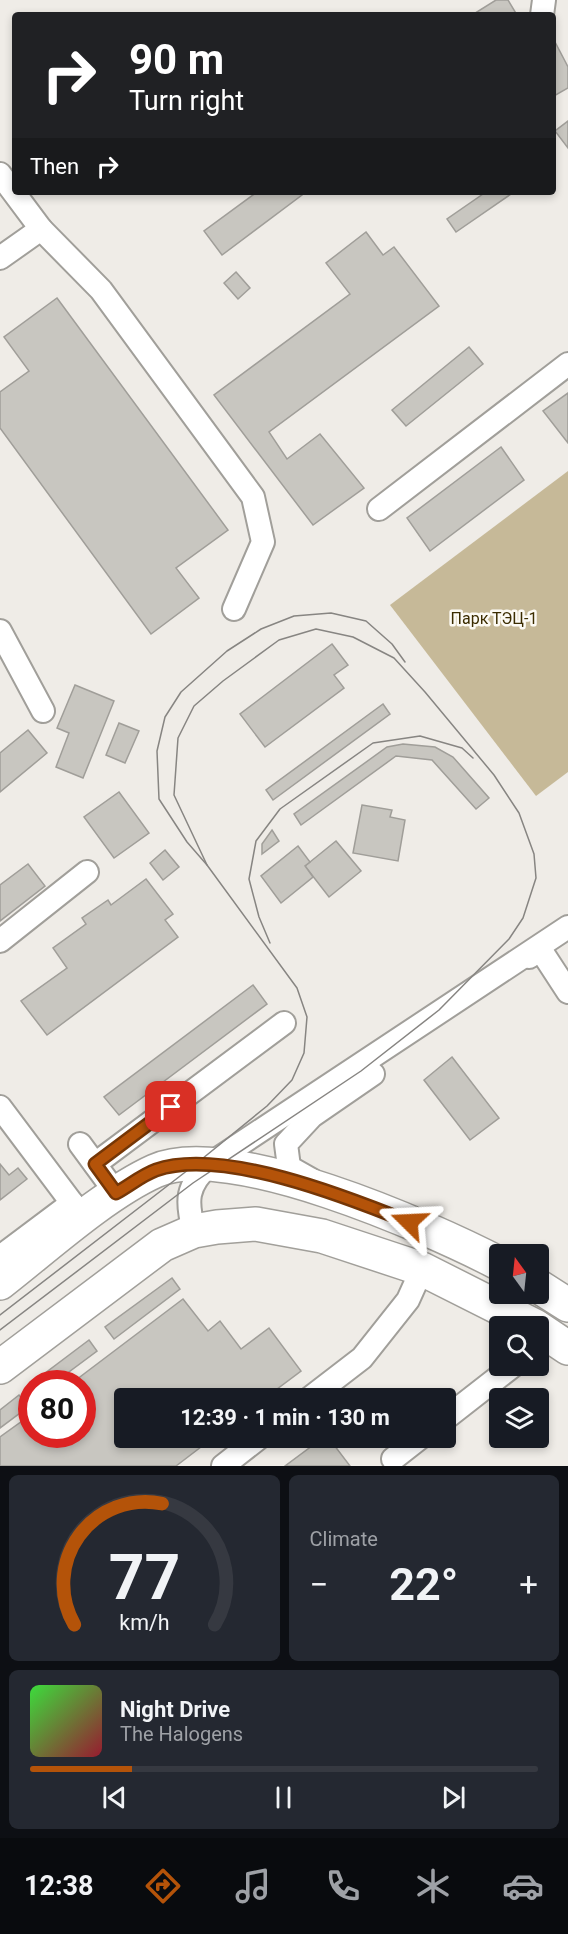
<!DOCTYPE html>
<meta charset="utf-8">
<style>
:root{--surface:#171b24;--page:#242831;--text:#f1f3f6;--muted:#9ea1a6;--line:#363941;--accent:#b45309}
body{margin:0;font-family:Roboto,sans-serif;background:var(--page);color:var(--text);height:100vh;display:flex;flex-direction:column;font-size:22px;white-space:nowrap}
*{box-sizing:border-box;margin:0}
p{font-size:20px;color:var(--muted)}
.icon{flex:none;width:33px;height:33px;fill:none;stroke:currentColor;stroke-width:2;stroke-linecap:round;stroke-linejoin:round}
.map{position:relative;height:1466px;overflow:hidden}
.drawer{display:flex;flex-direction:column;gap:9px;padding:9px;background:#0d0f14;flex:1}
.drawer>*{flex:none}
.top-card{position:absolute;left:12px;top:12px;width:544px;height:183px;border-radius:6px;box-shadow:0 3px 9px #0003;background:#202124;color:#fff;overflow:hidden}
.needle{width:39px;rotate:345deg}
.tools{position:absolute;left:489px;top:1244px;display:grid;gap:12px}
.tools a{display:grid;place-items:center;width:60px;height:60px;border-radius:6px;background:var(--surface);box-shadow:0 3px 9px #0003;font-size:30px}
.speed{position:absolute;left:18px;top:1370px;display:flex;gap:12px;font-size:30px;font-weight:700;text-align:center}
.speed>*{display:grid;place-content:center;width:78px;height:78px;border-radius:50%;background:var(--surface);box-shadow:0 3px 9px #0003;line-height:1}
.speed .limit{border:9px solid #d22;background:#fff;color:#111}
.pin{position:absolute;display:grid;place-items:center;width:51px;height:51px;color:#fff;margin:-26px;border-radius:12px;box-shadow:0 3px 9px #0006}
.me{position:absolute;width:66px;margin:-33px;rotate:291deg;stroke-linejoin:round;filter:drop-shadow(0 0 4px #0008)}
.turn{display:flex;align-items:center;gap:21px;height:126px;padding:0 18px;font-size:27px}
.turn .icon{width:78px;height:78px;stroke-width:2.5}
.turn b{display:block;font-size:42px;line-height:51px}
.then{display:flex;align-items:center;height:57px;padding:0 18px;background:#0003;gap:12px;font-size:22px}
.big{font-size:45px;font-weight:700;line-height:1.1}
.drawer .widget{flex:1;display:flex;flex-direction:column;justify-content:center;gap:9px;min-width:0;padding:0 21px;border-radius:9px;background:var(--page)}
.drawer .dial{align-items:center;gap:0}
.dial svg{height:156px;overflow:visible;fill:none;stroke:var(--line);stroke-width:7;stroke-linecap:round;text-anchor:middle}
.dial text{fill:var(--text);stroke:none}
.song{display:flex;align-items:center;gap:18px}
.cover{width:72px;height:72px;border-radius:9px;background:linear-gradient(135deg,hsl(120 70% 55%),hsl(350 70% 35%))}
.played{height:6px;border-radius:3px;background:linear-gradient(90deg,var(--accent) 20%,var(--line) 20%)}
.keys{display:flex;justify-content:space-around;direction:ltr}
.heat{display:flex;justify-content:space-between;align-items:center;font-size:33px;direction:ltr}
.drawer .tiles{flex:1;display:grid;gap:9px;grid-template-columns:1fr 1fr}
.widget:last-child{grid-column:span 2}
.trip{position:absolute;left:114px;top:1388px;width:342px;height:60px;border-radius:6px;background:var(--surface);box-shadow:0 3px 9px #0003;font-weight:700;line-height:60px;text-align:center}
.tabs{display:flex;height:96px;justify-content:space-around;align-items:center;background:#090b0e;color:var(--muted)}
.tabs .icon{width:42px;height:42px}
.tabs .on{color:var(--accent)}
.tabs b{font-size:27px;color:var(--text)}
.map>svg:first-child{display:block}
.green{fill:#c6b998}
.building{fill:#c8c6c0;stroke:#a09e99;stroke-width:1.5}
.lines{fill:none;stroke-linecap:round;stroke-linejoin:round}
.minor-casing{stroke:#a19f9a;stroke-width:26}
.highway-casing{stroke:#a19f9a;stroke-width:36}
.minor{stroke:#fff;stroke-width:22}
.highway{stroke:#fff;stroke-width:33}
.tram{stroke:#878582;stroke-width:1.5}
.route-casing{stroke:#753606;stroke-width:15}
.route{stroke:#b45309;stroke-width:10}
.labels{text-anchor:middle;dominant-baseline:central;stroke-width:5;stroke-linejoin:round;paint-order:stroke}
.park-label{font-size:16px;fill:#3b2c00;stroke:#fcfaf4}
</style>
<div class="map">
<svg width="568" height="1466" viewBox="0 0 568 1466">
<rect width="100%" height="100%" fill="#efece7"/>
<path class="green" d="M568,471V772L536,796L390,605Z"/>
<g class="building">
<path d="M496,0H508L517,15H472Z"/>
<path d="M554,40L568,67V88L554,96Z"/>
<path d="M568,121V148L555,131Z"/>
<path d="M257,192H306L222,255L204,231Z"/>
<path d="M486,192H514L456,232L447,219Z"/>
<path d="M366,232L383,255L394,247L439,306L269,432L287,459L320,434L364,488L313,525L214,395L350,294L326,263Z"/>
<path d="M236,272L250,288L238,299L224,283Z"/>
<path d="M57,298L228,530L176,568L199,598L151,634L0,428V392L29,371L4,337Z"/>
<path d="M469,347L483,364L406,426L392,410Z"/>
<path d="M568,393V443L543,411Z"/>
<path d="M501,447L524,480L430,551L407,518Z"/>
<path d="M332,644L348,665L334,675L344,688L265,747L240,714Z"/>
<path d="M75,685L114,701L83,778L56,767L69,733L57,728Z"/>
<path d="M383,704L390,714L273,800L266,790Z"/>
<path d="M119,723L139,731L125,763L106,755Z"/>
<path d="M28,730L47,753L0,792V753Z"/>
<path d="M403,744L435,747L453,757L489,798L476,809L432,760L396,756L301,825L294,814L387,747Z"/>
<path d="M119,792L149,833L114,858L84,817Z"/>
<path d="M362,805L392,810L390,817L405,820L398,861L353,853Z"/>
<path d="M272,830L279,841L262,854V844Z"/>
<path d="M336,841L361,871L329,897L305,866Z"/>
<path d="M298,846L310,862L305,866L313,877L281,903L261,876Z"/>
<path d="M165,850L179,867L163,880L150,863Z"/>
<path d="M28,864L45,886L0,921V885Z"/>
<path d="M146,879L173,914L165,920L178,937L47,1035L21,1001L67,968L53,948L86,924L82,918L108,900L111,905Z"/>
<path d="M253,985L267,1004L119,1115L104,1097Z"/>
<path d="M452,1057L499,1118L470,1140L424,1080Z"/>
<path d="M0,1164L9,1175L18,1168L27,1179L0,1200Z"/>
<path d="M172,1278L180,1289L114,1339L105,1327Z"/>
<path d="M183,1299L208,1331L220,1321L241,1349L269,1328L301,1371L265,1398H124V1437H214L176,1466H0V1437L32,1414V1434H82V1383H72Z"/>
<path d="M89,1340L97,1351L54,1383H38L36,1380Z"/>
<path d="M19,1395L28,1407L0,1428V1410Z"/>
<path d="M324,1437H328L350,1466H285Z"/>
</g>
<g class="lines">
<g class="minor-casing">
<g id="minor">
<path d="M542,15L544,0"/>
<path d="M0,174L41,229L101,290L253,497L263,542L234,609"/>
<path d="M0,258L41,229"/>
<path d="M379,509L568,364"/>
<path d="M0,631L43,711"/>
<path d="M0,941L87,872"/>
<path d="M529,957L540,949L568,992"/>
<path d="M0,1107L72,1203"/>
<path d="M80,1144L116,1193"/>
<path d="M95,1164L284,1023"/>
<path d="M312,1180L289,1167L286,1144L312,1116L373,1074"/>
<path d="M194,1231C186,1201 186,1186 210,1164L568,927"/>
<path d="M0,1257L72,1203L81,1215"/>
<path d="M310,1398L362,1358L408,1300L422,1269"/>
<path d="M446,1418L514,1365"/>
<path d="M393,1459L421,1437"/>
<path d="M223,1466L260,1437"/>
</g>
</g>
<g class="highway-casing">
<g id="highway">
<path d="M0,1283C45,1248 104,1194 155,1171C228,1138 429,1227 500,1264"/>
<path d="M538,1286L568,1305"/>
<path d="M538,1328L568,1348"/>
<path d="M0,1367L162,1245L194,1231L217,1227L256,1224L322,1236L422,1269L535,1326"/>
</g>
</g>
<use href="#minor" class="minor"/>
<use href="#highway" class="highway"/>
<g class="tram">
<path d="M270,943L259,917L249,879L256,841L280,809L373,743L420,736L462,748L473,758"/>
<path d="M0,1315L197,1163L267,1106L292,1080L304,1053L307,1017L297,988L207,865L187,842L159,799L157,751L165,717L181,692L227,651L261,629L294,616L331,613L366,621L392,644L405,662"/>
<path d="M0,1330L193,1183L361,1071L439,1010L509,939L523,918L536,878L534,854L519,813L494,775L425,692L394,658L353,637L316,629L279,640L223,681L194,706L178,738L174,795L207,865"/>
</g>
</g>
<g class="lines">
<g class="route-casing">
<path id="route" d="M171,1107L95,1164L116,1193C129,1186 142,1175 156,1170C221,1147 347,1197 409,1222"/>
</g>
<use href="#route" class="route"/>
</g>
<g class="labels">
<g class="park-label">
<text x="494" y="618">Парк ТЭЦ-1</text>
</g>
</g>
</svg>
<div class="tools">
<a><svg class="needle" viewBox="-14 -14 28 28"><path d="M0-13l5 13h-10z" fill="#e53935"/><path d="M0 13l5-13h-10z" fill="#9ea1a6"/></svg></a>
<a><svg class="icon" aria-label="search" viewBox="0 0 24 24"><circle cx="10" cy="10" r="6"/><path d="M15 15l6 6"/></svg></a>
<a><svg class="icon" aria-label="layers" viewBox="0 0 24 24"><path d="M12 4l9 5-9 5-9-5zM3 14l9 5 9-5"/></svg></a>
</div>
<div class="speed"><div class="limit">80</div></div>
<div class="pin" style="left:171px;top:1107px;background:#d93025"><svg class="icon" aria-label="arrive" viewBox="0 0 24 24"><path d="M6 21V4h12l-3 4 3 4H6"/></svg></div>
<svg class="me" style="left:409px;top:1222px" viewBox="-20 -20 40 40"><path d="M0-17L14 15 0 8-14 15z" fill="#b45309" stroke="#fff" stroke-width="4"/></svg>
<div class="trip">12:39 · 1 min · 130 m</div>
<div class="top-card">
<div class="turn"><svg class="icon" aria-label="right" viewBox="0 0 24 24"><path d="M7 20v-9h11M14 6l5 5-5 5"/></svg><div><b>90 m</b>Turn right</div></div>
<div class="then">Then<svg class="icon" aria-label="right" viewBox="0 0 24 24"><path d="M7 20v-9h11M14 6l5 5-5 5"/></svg></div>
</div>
</div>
<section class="drawer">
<div class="tiles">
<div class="widget dial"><svg viewBox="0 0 100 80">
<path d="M14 69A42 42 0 1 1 86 69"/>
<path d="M14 69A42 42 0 0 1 59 7" stroke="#b45309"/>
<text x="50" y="56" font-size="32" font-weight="700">77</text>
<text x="50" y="72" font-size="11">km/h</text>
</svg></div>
<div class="widget"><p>Climate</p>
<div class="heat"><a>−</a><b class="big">22°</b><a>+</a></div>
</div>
<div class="widget">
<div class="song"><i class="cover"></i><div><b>Night Drive</b><p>The Halogens</p></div></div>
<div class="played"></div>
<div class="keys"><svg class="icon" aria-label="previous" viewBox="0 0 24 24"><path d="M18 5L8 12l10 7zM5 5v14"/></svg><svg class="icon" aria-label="pause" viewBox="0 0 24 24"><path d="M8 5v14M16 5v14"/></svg><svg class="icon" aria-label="next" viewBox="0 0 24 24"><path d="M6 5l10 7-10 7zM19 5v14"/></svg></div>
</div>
</div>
</section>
<nav class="tabs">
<b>12:38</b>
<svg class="icon on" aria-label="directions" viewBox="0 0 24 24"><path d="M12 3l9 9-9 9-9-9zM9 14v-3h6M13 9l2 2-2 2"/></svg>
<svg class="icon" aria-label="music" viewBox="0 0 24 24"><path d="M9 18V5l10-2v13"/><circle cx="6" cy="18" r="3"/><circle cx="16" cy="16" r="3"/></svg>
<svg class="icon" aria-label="phone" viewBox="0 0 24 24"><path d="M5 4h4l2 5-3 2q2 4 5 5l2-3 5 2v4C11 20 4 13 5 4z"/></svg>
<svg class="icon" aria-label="climate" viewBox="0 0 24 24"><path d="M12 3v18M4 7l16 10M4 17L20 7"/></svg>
<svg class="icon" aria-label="car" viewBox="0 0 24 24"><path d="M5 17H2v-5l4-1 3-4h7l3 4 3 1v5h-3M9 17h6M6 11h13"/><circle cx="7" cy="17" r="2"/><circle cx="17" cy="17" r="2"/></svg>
</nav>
